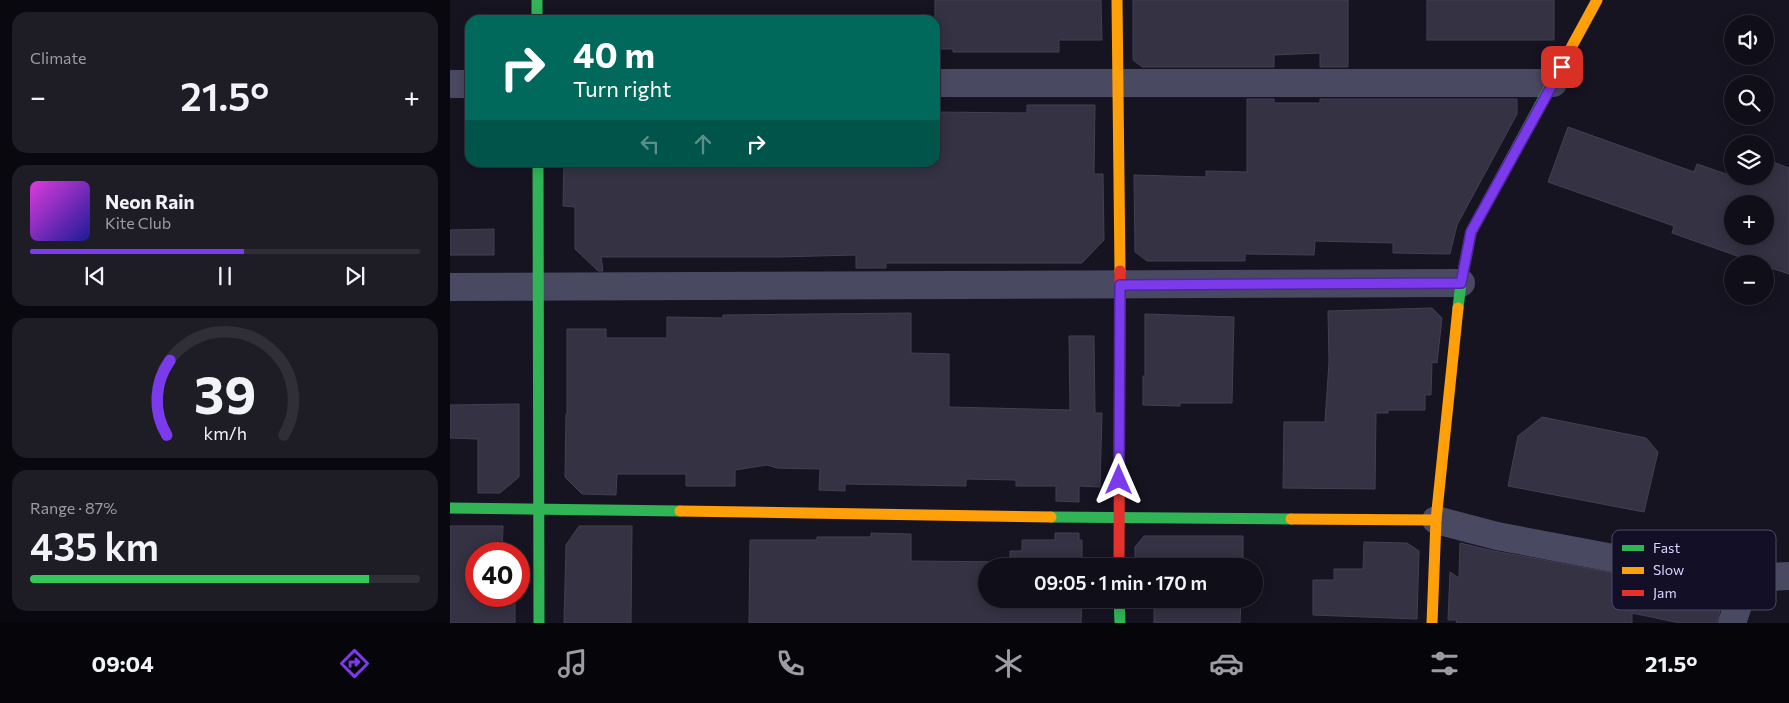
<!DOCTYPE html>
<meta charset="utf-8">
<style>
:root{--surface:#100f19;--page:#1e1d26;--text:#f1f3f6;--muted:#9c9ca2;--line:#302f38;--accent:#7c3aed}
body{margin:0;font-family:Commissioner,sans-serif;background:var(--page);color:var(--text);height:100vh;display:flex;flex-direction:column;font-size:19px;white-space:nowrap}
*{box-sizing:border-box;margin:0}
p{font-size:16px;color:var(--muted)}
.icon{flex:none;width:28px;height:28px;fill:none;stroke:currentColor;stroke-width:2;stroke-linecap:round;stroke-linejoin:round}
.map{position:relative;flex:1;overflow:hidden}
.drawer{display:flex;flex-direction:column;gap:12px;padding:12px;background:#09080e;width:450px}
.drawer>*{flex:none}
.banner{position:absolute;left:15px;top:15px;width:475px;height:152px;border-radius:15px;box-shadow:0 2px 12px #0003,0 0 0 1px var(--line);background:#00695c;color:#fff;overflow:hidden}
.tools{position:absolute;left:1274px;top:15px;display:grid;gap:10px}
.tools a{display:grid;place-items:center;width:50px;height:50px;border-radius:50%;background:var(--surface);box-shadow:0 2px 12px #0003,0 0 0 1px var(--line);font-size:25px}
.speed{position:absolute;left:15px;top:542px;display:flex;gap:10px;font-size:25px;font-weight:700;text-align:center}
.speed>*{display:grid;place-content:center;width:65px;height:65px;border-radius:50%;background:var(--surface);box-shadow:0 2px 12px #0003,0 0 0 1px var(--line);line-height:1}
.speed .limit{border:8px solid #d22;background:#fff;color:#111}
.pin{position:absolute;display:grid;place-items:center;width:42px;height:42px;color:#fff;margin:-21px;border-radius:10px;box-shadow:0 2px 8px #0006}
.me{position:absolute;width:55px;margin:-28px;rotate:0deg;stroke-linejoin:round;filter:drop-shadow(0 0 4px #0008)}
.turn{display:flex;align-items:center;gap:18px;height:105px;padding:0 25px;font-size:22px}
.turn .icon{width:65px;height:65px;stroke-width:2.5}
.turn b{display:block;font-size:35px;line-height:42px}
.lanes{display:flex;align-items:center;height:48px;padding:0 25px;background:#0003;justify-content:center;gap:25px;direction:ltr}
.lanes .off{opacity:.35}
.big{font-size:38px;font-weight:600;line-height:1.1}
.drawer .card{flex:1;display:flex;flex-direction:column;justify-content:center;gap:8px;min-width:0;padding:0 18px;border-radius:15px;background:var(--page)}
.drawer .dial{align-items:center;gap:0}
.dial svg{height:130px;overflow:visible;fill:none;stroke:var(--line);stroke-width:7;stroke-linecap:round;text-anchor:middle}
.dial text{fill:var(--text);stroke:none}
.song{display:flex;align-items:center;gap:15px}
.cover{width:60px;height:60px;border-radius:8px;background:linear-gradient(135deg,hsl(300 70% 55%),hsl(240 70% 35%))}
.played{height:5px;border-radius:2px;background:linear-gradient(90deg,var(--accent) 55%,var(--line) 55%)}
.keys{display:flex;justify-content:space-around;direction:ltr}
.heat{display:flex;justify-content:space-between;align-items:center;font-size:28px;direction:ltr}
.charge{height:8px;border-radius:4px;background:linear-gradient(90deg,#34c759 87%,var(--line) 0)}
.trip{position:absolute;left:528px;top:558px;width:285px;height:50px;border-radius:25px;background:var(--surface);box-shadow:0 2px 12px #0003,0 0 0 1px var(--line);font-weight:600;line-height:50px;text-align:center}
.menu{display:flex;height:80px;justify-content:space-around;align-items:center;background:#06060a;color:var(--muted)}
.menu .icon{width:35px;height:35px}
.menu .active{color:var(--accent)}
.menu b{font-size:22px;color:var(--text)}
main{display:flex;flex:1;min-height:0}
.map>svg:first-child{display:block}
.building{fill:#343243;stroke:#433f54;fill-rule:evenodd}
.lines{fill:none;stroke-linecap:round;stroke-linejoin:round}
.street{stroke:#4a4962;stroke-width:28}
.fast{stroke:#30b455;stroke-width:11}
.slow{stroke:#ff9f0a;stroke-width:11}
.jam{stroke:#e5322d;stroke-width:11}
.route-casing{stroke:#51269a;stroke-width:12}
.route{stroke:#7c3aed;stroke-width:9}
.key{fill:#130f26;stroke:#4e4a67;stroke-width:1}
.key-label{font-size:14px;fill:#d9d4ff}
</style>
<main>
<section class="drawer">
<div class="card"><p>Climate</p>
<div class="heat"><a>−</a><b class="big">21.5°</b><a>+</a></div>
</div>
<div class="card">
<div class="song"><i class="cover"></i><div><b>Neon Rain</b><p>Kite Club</p></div></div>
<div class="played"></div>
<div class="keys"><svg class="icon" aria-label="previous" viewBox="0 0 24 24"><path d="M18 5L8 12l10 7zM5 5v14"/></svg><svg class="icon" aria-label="pause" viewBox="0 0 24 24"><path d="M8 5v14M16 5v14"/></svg><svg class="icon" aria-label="next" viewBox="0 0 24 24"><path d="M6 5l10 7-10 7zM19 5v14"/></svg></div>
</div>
<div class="card dial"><svg viewBox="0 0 100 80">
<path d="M14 69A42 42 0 1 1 86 69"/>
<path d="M14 69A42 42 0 0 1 16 23" stroke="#7c3aed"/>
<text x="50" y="56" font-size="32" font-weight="700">39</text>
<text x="50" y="72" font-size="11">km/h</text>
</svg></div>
<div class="card"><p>Range · 87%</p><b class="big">435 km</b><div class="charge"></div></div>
</section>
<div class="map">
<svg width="1339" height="623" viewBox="0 0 1339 623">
<rect width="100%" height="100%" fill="#161421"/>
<g class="building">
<path d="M485,0H651L652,40H609V52H503V49H485Z"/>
<path d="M683,0H898V67H870V53L824,55V67H692L683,60Z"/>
<rect x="977" y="0" width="127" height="40"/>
<path d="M797,99H824V103H870V99H1067V114L1007,225L1000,254L943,253V243L865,241L864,255L795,254V261H697L685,252L684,175L756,177V171L797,172Z"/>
<path d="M577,105H645L644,174H653L654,240L632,263H436V268H406V255L328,257H151L153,271H148L125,249V207L113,206L114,162H485V112L577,113Z"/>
<path d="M1118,127L1244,172L1247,164L1282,176H1315V159L1339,168V274L1315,266V264H1310L1222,233L1224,226L1098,182ZM1282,204H1315V236H1282Z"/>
<path d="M44,229V255H0V230Z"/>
<path d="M982,308L992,318L987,363L982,362L981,395H975V410H938V413H926L925,489L833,488L834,422H875L879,362L878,311Z"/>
<path d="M461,313V353L499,354V407L620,410L619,336H644L645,413H652L650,487L629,486V502L606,501V486H566V480L516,479V486L395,484V491L369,490L370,469L327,468L317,465L285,470V486H236V474H167L166,495L132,494L115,477L116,414H117V329H156V338H217V317L273,318V315Z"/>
<path d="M695,314L784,317L782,403H730V406L693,405V376H695Z"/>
<path d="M69,404V477L50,493H28V439L0,438V405Z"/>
<path d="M1092,417L1196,438L1208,452L1194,512L1058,486L1068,436Z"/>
<path d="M0,526H53L52,554H26V596H65V623H0Z"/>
<path d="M129,526H182L181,623H114L116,545Z"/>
<path d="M421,533L461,534V561L560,562V551H572V540H605V533H629V540H632V566H536V599H632L631,623H299L300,540H367V537H421Z"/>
<path d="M694,536H793V566H685V547Z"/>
<path d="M914,542L957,543L969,551L967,619L863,615V580H884V569H913Z"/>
<path d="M1010,543L1044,551L1257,590L1271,606L1267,623H1230L1182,613V623H1006L1007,620H998L1000,572L1009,578Z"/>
<path d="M704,599H791L790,623H704Z"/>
</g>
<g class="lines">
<g class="street">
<path d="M485,83H1103"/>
<path d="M0,84H20"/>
<path d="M0,287L1011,283"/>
<path d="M986,520L1047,536L1168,559L1297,578L1339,576"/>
<path d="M1282,623L1297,578"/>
</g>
<g class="fast">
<path d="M87,0V20"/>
<path d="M88,162L89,623"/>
<path d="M1008,308L1011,283L1021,232L1104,79"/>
<path d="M0,508L230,511"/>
<path d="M601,517L841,519"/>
<path d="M669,599L670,623"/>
</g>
<g class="slow">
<path d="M667,0L670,271"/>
<path d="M1104,79L1147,0"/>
<path d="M230,511L601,517"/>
<path d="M841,519L986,520"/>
<path d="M982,623L986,520L1008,308"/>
</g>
<path class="jam" d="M669,566L670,271"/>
</g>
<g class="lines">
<g class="route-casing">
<path id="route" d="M669,480L670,285L1011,283L1021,232L1112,67"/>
</g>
<use href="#route" class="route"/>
</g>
<rect x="1162" y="530" width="164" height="80" rx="8" class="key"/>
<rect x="1172" y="545" width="22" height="6" fill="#30b455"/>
<rect x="1172" y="567" width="22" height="7" fill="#ff9f0a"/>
<rect x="1172" y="590" width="22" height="6" fill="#e5322d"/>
<g class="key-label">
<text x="1203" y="553">Fast</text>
<text x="1203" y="575">Slow</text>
<text x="1203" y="598">Jam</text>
</g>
</svg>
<div class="tools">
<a><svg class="icon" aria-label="sound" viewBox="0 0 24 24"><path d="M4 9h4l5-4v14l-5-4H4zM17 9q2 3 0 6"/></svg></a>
<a><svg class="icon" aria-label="search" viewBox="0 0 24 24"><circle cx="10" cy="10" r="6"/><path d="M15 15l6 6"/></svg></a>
<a><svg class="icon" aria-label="layers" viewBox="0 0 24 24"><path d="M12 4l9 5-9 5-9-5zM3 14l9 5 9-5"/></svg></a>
<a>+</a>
<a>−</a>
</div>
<div class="speed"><div class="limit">40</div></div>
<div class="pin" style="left:1112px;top:67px;background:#d93025"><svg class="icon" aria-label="arrive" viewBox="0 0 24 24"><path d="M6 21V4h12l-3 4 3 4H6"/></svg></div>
<svg class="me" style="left:669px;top:480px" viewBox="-20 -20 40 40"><path d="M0-17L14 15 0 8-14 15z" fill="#7c3aed" stroke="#fff" stroke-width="4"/></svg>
<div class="trip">09:05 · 1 min · 170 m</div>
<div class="banner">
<div class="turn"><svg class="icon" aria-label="right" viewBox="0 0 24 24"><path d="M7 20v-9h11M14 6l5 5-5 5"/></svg><div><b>40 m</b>Turn right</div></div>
<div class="lanes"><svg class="icon off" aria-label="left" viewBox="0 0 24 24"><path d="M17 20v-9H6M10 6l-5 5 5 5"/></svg><svg class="icon off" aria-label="ahead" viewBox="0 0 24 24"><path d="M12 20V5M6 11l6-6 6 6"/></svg><svg class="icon" aria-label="right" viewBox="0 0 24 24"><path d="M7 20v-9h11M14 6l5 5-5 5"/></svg></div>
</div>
</div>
</main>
<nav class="menu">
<b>09:04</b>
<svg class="icon active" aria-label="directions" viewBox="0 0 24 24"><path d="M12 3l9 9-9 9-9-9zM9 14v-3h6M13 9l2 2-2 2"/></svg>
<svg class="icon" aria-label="music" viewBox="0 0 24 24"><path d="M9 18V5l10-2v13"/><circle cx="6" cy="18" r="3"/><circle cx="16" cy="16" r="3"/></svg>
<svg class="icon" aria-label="phone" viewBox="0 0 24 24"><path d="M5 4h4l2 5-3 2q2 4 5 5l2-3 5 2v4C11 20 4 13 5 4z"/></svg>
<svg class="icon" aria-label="climate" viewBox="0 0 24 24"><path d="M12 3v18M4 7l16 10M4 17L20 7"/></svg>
<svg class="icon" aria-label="car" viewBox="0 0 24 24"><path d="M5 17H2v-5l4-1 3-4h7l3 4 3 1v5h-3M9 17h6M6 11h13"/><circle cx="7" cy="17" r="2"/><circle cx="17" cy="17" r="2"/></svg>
<svg class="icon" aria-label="filters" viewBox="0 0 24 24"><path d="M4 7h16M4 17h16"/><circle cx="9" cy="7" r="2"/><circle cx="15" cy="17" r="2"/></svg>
<b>21.5°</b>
</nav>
